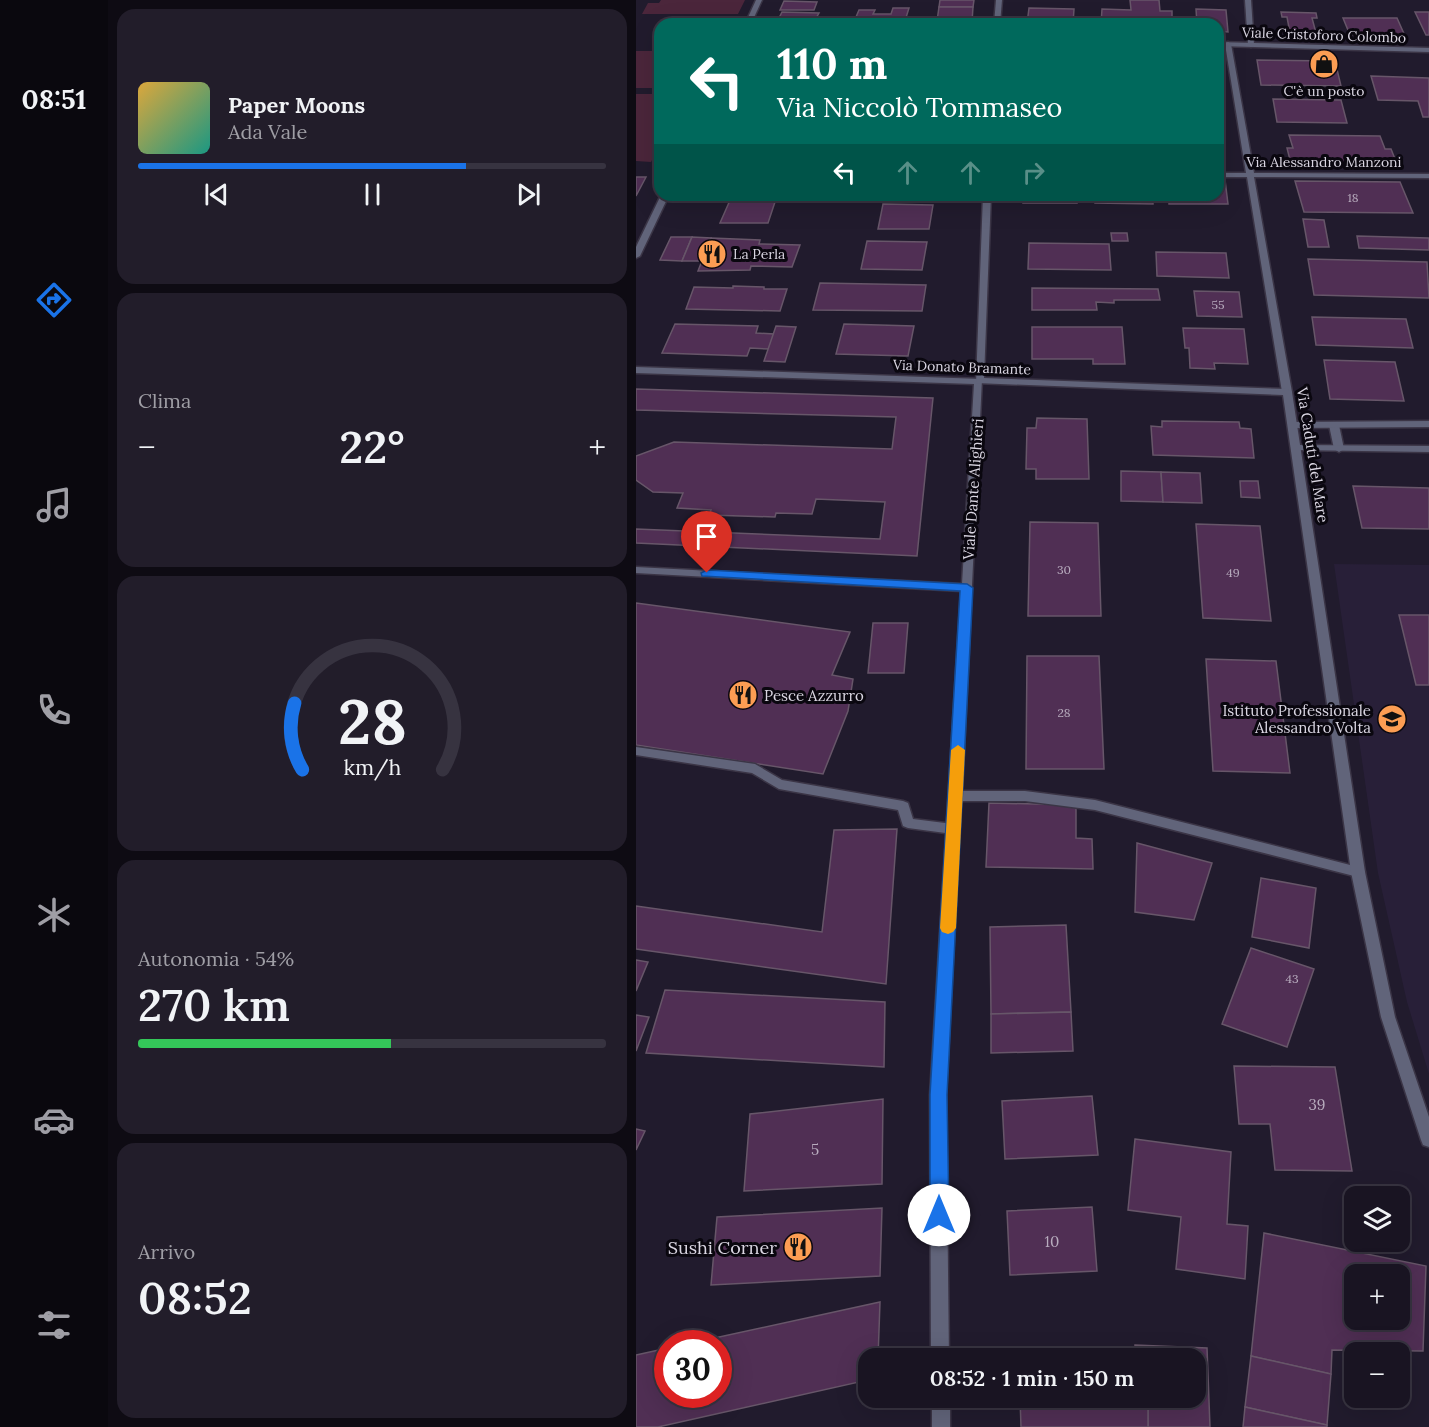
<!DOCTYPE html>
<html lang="it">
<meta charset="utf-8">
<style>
:root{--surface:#191422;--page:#221d2a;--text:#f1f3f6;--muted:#9f9ea5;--line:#373340;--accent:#1a73e8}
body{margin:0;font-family:Lora,serif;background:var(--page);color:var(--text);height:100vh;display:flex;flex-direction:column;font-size:22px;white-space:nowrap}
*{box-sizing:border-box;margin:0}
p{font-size:20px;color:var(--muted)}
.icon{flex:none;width:33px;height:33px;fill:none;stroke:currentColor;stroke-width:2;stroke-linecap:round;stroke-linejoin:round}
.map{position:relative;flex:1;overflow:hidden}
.panel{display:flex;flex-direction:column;gap:9px;padding:9px;background:#0e0b13;width:528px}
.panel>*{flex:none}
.guide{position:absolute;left:18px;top:18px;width:570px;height:183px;border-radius:18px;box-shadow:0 6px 24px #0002,0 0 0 2px var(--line);background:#00695c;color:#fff;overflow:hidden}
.fabs{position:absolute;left:708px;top:1186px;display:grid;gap:12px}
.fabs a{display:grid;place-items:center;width:66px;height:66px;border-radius:12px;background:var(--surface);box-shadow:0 6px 24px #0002,0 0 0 2px var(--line);font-size:30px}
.speed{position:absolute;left:18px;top:1330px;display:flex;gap:12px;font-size:30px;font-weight:700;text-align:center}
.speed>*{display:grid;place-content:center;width:78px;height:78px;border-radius:50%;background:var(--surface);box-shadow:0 6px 24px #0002,0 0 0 2px var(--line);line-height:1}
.speed .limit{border:9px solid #d22;background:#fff;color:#111}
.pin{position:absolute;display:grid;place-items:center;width:51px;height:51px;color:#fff;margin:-62px -26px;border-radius:50% 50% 50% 0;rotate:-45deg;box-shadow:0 0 6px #0007}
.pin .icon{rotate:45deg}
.me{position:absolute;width:66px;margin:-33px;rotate:0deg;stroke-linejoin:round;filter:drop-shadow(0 0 4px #0008)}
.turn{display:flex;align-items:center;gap:21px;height:126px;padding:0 24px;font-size:27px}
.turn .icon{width:78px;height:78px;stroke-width:2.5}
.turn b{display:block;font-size:42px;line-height:51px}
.lanes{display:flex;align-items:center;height:57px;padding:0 24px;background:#0003;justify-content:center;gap:30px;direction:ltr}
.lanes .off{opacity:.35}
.big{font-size:45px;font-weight:600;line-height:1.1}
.panel .card{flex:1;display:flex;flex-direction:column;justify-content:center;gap:9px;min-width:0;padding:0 21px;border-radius:18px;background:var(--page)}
.panel .dial{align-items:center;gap:0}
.dial svg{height:156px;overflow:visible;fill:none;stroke:var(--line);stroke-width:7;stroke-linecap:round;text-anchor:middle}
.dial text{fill:var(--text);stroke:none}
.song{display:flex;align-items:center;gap:18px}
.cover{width:72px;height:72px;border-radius:9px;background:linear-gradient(135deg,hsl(40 70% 55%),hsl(170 70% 35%))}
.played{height:6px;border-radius:3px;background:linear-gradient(90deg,var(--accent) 70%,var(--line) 70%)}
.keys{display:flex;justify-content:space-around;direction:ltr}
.heat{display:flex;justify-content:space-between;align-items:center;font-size:33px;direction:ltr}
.charge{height:9px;border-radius:4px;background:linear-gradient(90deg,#34c759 54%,var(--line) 0)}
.trip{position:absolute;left:222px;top:1348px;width:348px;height:60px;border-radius:18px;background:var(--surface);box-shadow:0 6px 24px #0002,0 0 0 2px var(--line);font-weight:600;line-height:60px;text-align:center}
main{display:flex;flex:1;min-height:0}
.menu{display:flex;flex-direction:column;width:108px;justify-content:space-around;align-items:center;background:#0a080e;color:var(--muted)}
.menu .icon{width:42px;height:42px}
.menu .on{color:var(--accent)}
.menu b{font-size:27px;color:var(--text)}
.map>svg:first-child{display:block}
.built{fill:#281f38}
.green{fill:#4b263b}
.building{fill:#502f54;stroke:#675669;stroke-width:1.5;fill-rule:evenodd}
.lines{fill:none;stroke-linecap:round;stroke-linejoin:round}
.service-casing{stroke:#3b3546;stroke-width:3}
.minor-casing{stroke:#3b3546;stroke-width:3}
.tertiary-casing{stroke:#3b3546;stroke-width:3}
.service{fill:#61647a;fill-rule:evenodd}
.minor{fill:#61647a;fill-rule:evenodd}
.tertiary{fill:#61647a;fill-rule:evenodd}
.route{fill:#1a73e8;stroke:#114b97;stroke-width:1.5}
.slow{fill:#f59e0b}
.labels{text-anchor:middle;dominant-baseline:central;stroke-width:6;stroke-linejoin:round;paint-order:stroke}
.number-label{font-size:12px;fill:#b8acbe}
.far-street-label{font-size:14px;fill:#dad6e2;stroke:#0a070f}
.far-poi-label{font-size:14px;fill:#dad6e2;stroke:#0a070f}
.street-label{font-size:15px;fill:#dad6e2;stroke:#0a070f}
.poi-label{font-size:15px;fill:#dad6e2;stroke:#0a070f;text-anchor:start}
.near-number-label{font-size:15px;fill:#b8acbe}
.near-poi-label{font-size:18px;fill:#dad6e2;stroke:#0a070f;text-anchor:end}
</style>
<main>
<nav class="menu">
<b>08:51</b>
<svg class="icon on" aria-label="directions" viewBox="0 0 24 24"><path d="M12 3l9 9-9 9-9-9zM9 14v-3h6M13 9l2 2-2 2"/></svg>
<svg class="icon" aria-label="music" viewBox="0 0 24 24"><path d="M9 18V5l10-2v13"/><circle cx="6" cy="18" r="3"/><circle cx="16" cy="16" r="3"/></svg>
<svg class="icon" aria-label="phone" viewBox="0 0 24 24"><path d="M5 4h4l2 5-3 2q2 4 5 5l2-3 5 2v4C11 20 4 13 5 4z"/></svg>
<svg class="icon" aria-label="climate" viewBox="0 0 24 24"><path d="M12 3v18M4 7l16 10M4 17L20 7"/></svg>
<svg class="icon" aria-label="car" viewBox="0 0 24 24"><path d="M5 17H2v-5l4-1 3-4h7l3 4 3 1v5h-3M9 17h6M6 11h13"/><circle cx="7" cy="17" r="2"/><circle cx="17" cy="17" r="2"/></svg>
<svg class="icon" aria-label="filters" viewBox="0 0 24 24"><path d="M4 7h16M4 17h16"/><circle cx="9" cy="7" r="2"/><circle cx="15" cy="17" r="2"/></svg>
</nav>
<section class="panel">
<div class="card">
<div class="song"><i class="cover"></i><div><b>Paper Moons</b><p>Ada Vale</p></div></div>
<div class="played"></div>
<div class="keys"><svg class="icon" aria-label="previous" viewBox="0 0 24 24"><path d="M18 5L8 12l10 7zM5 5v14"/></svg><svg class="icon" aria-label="pause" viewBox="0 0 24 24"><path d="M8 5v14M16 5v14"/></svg><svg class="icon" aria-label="next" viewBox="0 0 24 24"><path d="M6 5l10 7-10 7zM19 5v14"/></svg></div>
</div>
<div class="card"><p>Clima</p>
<div class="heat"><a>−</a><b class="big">22°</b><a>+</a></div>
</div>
<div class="card dial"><svg viewBox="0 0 100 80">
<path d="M14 69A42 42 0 1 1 86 69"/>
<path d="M14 69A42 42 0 0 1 10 35" stroke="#1a73e8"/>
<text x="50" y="56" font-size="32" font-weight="700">28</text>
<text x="50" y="72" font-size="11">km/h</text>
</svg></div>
<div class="card"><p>Autonomia · 54%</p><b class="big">270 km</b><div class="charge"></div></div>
<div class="card"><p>Arrivo</p><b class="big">08:52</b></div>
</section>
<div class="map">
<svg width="793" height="1427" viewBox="0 0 793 1427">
<rect width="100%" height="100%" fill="#211b2d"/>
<path class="built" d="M698,564L793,565V1074L771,1002L742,873Z"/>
<g class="green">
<path d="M25,0H109L102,14H6L12,3H23Z"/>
<rect x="0" y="51" width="24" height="37"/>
<path d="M0,94H24V144L15,162L0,161Z"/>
</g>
<g class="building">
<path d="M304,0H338L337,7H303Z"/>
<path d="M494,0H523L524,11H536V24H465L466,9L495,10Z"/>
<path d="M148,1L181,2L178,10H144Z"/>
<path d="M303,7H337L336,22L301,21Z"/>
<path d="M257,8H273L268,24H217L223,10H239L237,14H255Z"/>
<path d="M393,8L438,9L437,24H391Z"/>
<path d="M560,9L590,10L592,32L582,31V24H561Z"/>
<path d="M146,12L183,13L179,20H142Z"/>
<path d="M645,12L680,13L681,18H676L680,33L667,35L654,33L651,17H646Z"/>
<path d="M779,12H793V35H790Z"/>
<path d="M707,18H761L769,36L714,35Z"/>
<path d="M142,20H179L178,24H141Z"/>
<path d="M621,60L699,61L705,86L625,85Z"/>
<path d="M735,76L793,78V117H787L782,101L742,100Z"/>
<path d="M637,99L705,100L711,123L641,122Z"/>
<path d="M653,135L744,136L749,149H755L761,164L686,162L687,164H655L651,148H657Z"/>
<path d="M0,177H10L0,196Z"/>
<path d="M582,180H589L592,204H533V195H582Z"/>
<path d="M659,181L764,182L777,213L668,212Z"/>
<path d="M200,195H222L221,200H198Z"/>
<rect x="387" y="195" width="54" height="8"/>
<path d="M459,195H517V204L459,203Z"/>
<path d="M95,198L140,199L132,223H84Z"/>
<path d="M247,204L297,205L293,229H242Z"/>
<path d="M667,219L688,220L693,247H672Z"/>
<path d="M475,233H491L492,241H476Z"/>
<path d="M721,236L793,238V250L723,248Z"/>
<path d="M35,237H56L46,261L24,260Z"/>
<path d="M56,237L75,238L66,261H46Z"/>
<path d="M75,238L124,240L123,244L164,245L156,267L115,266L114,270L62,271Z"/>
<path d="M231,241L291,242L286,270L225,269Z"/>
<path d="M393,243L473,244L475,270L392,269Z"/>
<path d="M520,252L590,253L593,278L521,276Z"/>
<path d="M672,259L791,262L793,298L678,295Z"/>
<path d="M184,283L290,285L286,311L177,310Z"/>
<path d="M97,286L128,287V289H151L144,311L50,309L58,287L97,288Z"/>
<path d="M396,288L522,289L524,300H478V303L460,302L461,310H396Z"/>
<path d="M558,291L603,292L606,317L561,316Z"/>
<path d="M676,317L770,319L777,348L680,345Z"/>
<path d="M39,324L122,326L120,333L138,334L133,349L114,348L111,356L26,353Z"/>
<path d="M208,324L278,326L272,356L200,354Z"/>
<path d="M140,326L160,327L149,362L128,361Z"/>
<path d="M396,327H486L489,364H457V359H396Z"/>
<path d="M547,328L608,329L612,364L578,363L579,369L554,368L553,348H549Z"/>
<path d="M688,360L759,362L768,401L694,399Z"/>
<path d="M0,389L297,398L281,556L0,543V529L244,539L249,502L180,499L176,514L140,513L139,517L73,515L75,510L41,508L47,493L17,492L0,480V456L38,442L256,449L260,417L0,410Z"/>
<path d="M401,418L451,419L453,479H400V469H390L391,428H400Z"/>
<path d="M526,421L603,422L604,428L615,429L618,458L517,455L515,426L526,427Z"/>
<path d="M485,471L525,472L527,502L485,501Z"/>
<path d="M525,472L564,473L566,503L527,502Z"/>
<path d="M604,481H622L624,498L605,497Z"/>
<path d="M717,486L793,488V529L726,528Z"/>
<path d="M394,522L462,523L465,616H392Z"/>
<path d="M560,524L624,526L635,621L567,618Z"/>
<path d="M0,603L214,632L196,675L217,679L212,711L187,774L0,745Z"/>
<path d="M763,615H793V685H780Z"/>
<path d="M237,623H272L268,673H232Z"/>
<path d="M391,656H463L468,769H390Z"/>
<path d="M570,659L640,661L654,773L577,771Z"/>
<path d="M353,803L440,805V838L456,839L457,869L350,867Z"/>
<path d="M261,829L250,984L0,949V906L186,932L198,830Z"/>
<path d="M501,843L576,863L558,920L499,912Z"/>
<path d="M625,878L680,888L673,948L616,937Z"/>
<path d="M430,925L435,1012L355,1014L354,927Z"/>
<path d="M615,948L678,969L651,1047L586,1024Z"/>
<path d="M0,960L12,962L0,991Z"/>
<path d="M29,990L249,1002L248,1067L10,1053Z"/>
<path d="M435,1012L437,1051L355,1053V1014Z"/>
<path d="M0,1015L13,1017L0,1051Z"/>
<path d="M598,1066L699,1067L716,1171L639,1170L634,1124H603Z"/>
<path d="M456,1096L462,1155L369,1159L366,1101Z"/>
<path d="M247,1099L246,1184L108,1191L114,1114Z"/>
<path d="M0,1129L9,1131L0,1150Z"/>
<path d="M499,1139L595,1152L591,1224L612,1226L609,1279L540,1269L545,1217L492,1210Z"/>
<path d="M456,1207L461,1271L374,1275L371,1211Z"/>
<path d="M246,1208L244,1276L75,1285L81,1217Z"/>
<path d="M628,1233L790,1266L787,1351L696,1350L695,1374L615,1356ZM718,1275H764V1320H718Z"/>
<path d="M244,1302L242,1359H232V1380L22,1427H0V1355L32,1348V1395H82V1344H51Z"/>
<path d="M499,1345L571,1348L574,1427H512V1406L500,1405V1398H560V1359H499Z"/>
<path d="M444,1352V1359H382V1356Z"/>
<path d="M615,1356L695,1374L691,1425L609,1407Z"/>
<path d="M384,1398H448V1402L512,1406V1427H385Z"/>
<path d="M609,1407L691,1425V1427H607Z"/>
</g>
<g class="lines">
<g class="service-casing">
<g id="service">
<path d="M698,422L703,425L708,449L703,452L698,449L693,425Z"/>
<path d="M0,747L119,764L146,780L267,801L272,803L277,819L317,824L322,825L323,829L322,833L317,834L272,828L267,826L262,810L143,789L116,773L0,755Z"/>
</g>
</g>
<g class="minor-casing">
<g id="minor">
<path d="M609,0H615L618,45L615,47L612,45Z"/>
<path d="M592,42L595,44L618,173L793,174V178L618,177L656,392L651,395L646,392L611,177H582V173H610L589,44Z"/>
<path d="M0,367L346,379L326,791H389L459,800L722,867L727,868L729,872L727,876L722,877L459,810L389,801H325L310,1095L313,1359H295L294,1095L325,591L0,573V567L326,584L338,384L0,373Z"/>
<path d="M793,421V427L657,428L652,425L657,422Z"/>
<path d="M661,445L793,446V452L658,450V446Z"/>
<rect x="296" y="1398" width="18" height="29"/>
</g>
</g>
<g class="tertiary-casing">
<g id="tertiary">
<path d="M120,0H126L115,24H109Z"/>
<path d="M360,0H366L364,24H358Z"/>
<path d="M582,42L793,48V52L582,46Z"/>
<path d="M25,195H33L4,256L0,258V247Z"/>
<path d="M347,195H355L348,378L651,389L656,392L729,872L759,1017L793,1117V1147L787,1145L785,1140L745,1017L715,872L647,395L340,383Z"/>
</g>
</g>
<use href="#service" class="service"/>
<use href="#minor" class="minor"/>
<use href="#tertiary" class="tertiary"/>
</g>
<path class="route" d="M71,570L331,584L337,588L311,1095L313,1215L310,1221L303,1224L297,1221L294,1215V1095L324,591L66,576L65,573Z"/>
<path class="slow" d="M322,745L329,750L320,928L317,932L312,934L306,932L304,928L315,750Z"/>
<defs>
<g id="shop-disc" transform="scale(1.5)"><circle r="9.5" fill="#fc9d53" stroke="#0a070f"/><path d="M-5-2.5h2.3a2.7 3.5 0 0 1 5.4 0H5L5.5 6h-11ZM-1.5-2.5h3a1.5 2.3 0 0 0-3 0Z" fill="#111"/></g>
<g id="restaurant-disc" transform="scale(1.5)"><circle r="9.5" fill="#fc9d53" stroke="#0a070f"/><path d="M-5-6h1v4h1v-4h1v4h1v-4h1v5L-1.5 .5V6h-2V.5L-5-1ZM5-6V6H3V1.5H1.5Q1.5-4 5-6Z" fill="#111"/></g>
<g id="school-disc" transform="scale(1.5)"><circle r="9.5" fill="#fc9d53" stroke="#0a070f"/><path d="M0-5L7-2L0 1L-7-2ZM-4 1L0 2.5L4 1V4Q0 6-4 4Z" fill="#111"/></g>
</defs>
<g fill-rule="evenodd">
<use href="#shop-disc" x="688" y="64"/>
<use href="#restaurant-disc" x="76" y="254"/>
<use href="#restaurant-disc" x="107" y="695"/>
<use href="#school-disc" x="756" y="719"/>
<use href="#restaurant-disc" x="162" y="1247"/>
</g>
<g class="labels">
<g class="number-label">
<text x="717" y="197">18</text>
<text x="582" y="304">55</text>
<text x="428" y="569">30</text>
<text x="597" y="572">49</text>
<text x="428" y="712">28</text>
<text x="656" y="978">43</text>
</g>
<g class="far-street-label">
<text transform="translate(688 35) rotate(2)">Viale Cristoforo Colombo</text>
<text x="688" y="162">Via Alessandro Manzoni</text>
<text transform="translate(326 367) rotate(2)">Via Donato Bramante</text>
</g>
<g class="far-poi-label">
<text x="688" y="91">C'è un posto</text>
<text x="97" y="254" text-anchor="start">La Perla</text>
</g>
<g class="street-label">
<text transform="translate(677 455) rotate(81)">Via Caduti del Mare</text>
<text transform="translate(337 489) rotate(-86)">Viale Dante Alighieri</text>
</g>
<g class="poi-label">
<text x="128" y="695">Pesce Azzurro</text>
<text x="735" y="710" text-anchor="end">Istituto Professionale<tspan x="735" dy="17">Alessandro Volta</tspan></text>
</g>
<g class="near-number-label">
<text x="681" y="1104">39</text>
<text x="179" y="1149">5</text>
<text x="416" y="1241">10</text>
</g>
<g class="near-poi-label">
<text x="141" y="1247">Sushi Corner</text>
</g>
</g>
</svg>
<div class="fabs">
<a><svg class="icon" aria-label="layers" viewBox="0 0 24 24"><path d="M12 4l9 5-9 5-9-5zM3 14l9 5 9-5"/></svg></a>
<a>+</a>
<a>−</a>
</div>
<div class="speed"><div class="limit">30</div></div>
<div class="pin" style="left:71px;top:573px;background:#d93025"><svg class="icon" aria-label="arrive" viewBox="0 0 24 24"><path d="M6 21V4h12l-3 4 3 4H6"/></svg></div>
<svg class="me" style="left:303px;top:1215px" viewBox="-20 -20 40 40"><circle r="19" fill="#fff"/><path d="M0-13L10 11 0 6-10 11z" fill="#1a73e8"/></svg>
<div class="trip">08:52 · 1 min · 150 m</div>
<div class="guide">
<div class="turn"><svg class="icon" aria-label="left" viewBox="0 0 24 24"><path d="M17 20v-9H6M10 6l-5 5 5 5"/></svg><div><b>110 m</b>Via Niccolò Tommaseo</div></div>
<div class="lanes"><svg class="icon" aria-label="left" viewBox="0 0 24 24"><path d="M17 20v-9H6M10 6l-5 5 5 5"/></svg><svg class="icon off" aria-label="ahead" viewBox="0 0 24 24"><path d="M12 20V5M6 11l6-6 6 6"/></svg><svg class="icon off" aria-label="ahead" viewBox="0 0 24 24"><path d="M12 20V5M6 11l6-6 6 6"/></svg><svg class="icon off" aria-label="right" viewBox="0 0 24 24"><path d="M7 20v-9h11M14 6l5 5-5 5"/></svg></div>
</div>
</div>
</main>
